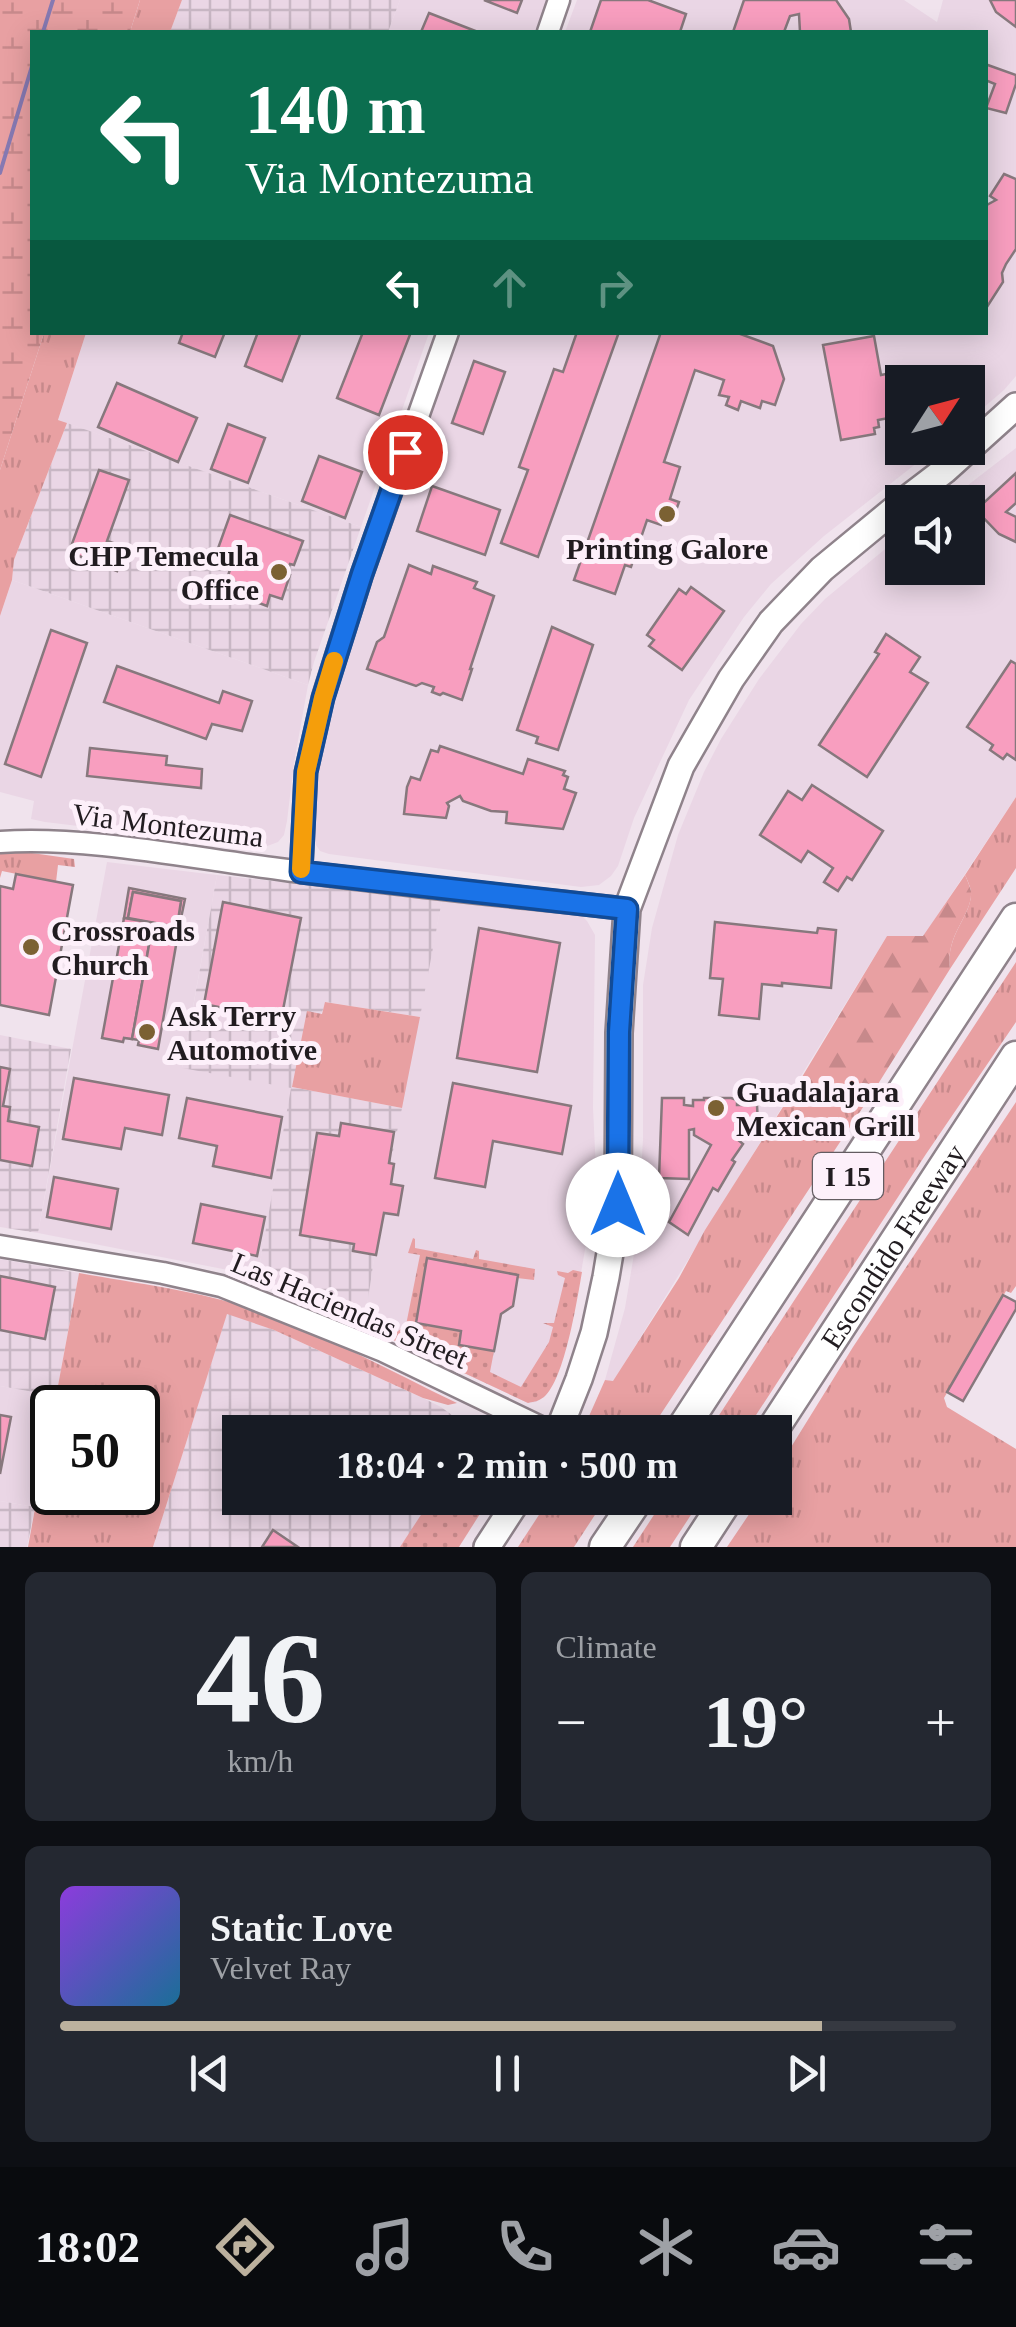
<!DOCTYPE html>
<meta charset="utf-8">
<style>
:root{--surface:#171b24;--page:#242831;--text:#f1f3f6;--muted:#9ea1a6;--line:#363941;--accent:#bcb19e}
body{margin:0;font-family:"Times New Roman",serif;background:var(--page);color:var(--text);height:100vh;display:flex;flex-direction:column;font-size:38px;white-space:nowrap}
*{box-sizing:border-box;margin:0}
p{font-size:32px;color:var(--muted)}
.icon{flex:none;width:55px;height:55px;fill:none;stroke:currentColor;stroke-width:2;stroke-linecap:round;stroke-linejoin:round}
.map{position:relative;height:1547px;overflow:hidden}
.details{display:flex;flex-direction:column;gap:25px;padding:25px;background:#0d0f14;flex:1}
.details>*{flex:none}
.hud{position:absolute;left:30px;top:30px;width:958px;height:305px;border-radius:0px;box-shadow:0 5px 25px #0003;background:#0b6e4f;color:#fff;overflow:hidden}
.needle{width:65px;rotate:54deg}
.fabs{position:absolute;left:885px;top:365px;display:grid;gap:20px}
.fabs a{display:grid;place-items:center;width:100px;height:100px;border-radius:0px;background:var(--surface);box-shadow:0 5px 25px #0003;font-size:50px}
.speed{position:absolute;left:30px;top:1385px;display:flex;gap:20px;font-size:50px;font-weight:700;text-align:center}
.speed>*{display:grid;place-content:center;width:130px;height:130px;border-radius:50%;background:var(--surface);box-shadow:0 5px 25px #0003;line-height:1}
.speed .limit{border:5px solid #111;border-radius:15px;background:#fff;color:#111}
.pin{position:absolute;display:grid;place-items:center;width:85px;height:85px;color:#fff;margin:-42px;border:5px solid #fff;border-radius:50%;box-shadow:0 2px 10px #0007}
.me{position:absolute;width:110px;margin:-55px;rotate:0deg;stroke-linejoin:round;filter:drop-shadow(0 0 8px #0008)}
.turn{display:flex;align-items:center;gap:35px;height:210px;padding:0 50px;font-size:45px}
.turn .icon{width:130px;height:130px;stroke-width:2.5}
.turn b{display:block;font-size:70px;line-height:85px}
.lanes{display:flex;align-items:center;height:95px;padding:0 50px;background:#0003;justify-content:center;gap:50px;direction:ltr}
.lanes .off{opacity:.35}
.big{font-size:75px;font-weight:800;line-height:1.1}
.details .tile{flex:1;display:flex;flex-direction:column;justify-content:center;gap:15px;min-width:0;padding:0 35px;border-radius:15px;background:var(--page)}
.details .dial{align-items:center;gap:0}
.dial b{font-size:130px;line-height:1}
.song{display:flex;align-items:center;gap:30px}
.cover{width:120px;height:120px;border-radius:15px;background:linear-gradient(135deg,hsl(270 70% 55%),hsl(200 70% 35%))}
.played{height:10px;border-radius:5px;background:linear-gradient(90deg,var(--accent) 85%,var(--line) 85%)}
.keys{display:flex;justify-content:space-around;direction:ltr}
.heat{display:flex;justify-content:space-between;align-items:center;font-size:55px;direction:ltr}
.details .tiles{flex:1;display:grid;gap:25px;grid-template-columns:1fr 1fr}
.tile:last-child{grid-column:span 2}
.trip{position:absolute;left:222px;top:1415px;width:570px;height:100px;border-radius:0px;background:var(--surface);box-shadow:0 5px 25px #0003;font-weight:800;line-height:100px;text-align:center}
.tabs{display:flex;height:160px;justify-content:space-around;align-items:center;background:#090b0e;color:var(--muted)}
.tabs .icon{width:70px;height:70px}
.tabs .selected{color:var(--accent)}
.tabs b{font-size:45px;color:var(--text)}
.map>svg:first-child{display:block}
.built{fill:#ead6e5}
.industrial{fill:url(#industrial-grid)}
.grass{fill:url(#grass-tufts)}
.forest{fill:url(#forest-firs)}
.wetland{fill:url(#wetland-marsh)}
.garden{fill:url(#garden-dots)}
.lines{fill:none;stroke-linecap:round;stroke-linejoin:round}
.stream{stroke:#8679b2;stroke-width:4}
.building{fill:#f89ebf;stroke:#87787d;stroke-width:2.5}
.minor-casing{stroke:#8f838b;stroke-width:25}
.major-casing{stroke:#8f838b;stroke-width:30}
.highway-casing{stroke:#8f838b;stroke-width:35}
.minor{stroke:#fff;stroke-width:20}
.major{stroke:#fff;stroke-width:25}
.highway{stroke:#fff;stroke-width:30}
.route-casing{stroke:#114b97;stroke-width:25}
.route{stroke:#1a73e8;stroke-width:18}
.slow{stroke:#f59e0b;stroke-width:18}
.poi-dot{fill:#7b6133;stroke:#fdf0fa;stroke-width:4}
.labels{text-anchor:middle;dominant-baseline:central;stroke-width:10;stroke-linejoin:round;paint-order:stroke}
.shield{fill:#fdf0fa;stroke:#635c61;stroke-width:2.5}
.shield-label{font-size:28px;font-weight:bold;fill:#211c20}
.poi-label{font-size:30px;font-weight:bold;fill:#211c20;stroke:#fdf0fa;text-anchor:start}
.street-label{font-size:30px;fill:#211c20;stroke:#fdf0fa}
</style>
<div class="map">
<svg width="1016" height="1547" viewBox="0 0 1016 1547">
<defs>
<pattern id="industrial-grid" width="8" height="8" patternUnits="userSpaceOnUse" patternTransform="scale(2.5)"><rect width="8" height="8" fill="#ead6e5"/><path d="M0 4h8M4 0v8" fill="none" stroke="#c8b7c4"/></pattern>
<pattern id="grass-tufts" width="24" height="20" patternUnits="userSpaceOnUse" patternTransform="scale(2.5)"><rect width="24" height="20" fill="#e8a0a2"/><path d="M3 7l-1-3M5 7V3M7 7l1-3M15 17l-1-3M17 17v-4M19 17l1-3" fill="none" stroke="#c7898b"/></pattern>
<pattern id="forest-firs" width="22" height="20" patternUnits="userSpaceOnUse" patternTransform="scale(2.5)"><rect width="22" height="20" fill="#e8a0a2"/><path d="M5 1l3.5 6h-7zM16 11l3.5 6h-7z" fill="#c7898b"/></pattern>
<pattern id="wetland-marsh" width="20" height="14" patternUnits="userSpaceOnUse" patternTransform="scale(2.5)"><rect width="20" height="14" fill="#e8a0a2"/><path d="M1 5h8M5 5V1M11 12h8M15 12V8" fill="none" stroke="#c7898b"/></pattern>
<pattern id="garden-dots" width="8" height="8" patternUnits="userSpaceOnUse" patternTransform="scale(2.5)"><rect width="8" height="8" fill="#e8a0a2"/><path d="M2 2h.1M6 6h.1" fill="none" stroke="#c7898b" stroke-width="1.8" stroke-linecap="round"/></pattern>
</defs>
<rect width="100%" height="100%" fill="#f0e3ed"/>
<g class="built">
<path d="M400,0H547L535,32H388Z"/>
<path d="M577,0H904L937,22L943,0H1016V376L1004,390L968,421V382H902V448H936L824,536L771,584L744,617L689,700L634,818L618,866L611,876L599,885L581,887L329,854L320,851L316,845L312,829L321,757L336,685L460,333L985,332V32H565Z"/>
<path d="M86,333H429L361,527L58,420Z"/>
<path d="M1016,448V797L923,937L887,936L613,1382L605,1380L625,1308L637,1236L643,1140V985L652,928L678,835L704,772L721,739L759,679L801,624L825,599L902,535V568H968V502H946Z"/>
<path d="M12,580L308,685L294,763L287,821L284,835L278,842L262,848L45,822L31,819L34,801L0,792V616Z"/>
<path d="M107,862L217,875L182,1067L292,1087L257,1279L228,1270L38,1233Z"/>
<path d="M442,900L572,913L581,915L587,921L595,935L593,1108L596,1171L595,1192L573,1319L561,1363L548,1392L536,1402L528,1403L364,1326L383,1198Z"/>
<path d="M0,1386L56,1396L35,1507L0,1501Z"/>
</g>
<g class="industrial">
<path d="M182,0H400L388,32H170Z"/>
<path d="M67,423L361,527L314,662L308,685L12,580L14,560Z"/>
<path d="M217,875L442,900L420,1017L326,1002L292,1087L402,1108L383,1199L364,1326L257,1279L291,1088L182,1068Z"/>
<path d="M0,1035L71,1049L38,1233L0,1227Z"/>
<path d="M0,1259L79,1273L56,1396L0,1386Z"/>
<path d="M227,1313L274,1330L423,1398L441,1407L475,1432H240V1498H467L434,1547H153Z"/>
<path d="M0,1501L35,1507L27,1547H0Z"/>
</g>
<g class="grass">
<path d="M140,0H182L170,32H130Z"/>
<path d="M44,333H86L58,420L67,423L14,560L12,580L0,616V470Z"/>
<path d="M1016,797V868L950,969C945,934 973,915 971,891C970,886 967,879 965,875Z"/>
<path d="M18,851L74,859L75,867L58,865L56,882L2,871L0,878V852Z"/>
<path d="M1016,962V1022L926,1154L745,1432H708Z"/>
<path d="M325,1002L420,1017L402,1108L292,1087L307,1011L322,1014Z"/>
<path d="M802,1077C816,1115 844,1106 873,1092L649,1432H582L605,1380L613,1381L679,1278L705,1230Z"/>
<path d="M1016,1102V1286L1011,1293L1006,1291L944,1398L947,1407L1016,1449V1547H727L760,1498H775V1473L853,1347Z"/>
<path d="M79,1273C139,1284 203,1291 261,1312C328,1336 392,1372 457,1403L448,1405L423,1398L274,1330L227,1314L153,1547H28L52,1415V1492H138V1408L54,1407Z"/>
<path d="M550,1498H606L574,1547H518Z"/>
<path d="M665,1498H702L670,1547H633Z"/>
</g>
<path class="forest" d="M965,875C967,879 970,887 971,891C973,915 945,934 950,969L873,1092L849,1103L836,1106L819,1100L807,1089L802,1077L887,936H923Z"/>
<path class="wetland" d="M0,0H140L130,32H32V332L44,333L0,470Z"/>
<g class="garden">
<path d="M413,1238L415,1239V1248L473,1259L476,1250L479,1251V1259L535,1269L534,1280L517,1278V1275L427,1258L416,1322L461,1331L459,1345L494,1351L490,1372L521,1387L549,1342L553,1327L543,1323H554L565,1278L558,1275L557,1271L568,1273L573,1270L582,1272C577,1300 565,1379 544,1397C537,1402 536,1401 528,1403L389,1338L406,1325L420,1255L408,1253Z"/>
<path d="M432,1498H490L459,1547H400Z"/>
</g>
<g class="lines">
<g class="stream">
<path d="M43,32L53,0"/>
<path d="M0,173L32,66"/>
</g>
</g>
<g class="building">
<path d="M484,0H522L517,13Z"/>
<path d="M601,0H648L686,14L680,32H590Z"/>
<path d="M744,0H836L849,19L851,32H800L799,14L790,16L784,32H733Z"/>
<path d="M990,0H1016V27L996,12Z"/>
<path d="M429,13L478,32H421Z"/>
<path d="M985,64L1016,75V84L1006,113L986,108L995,84L985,80Z"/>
<path d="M1004,174L1016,179V249L1006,264L1002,273L1003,282L985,310V206L996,200L990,196Z"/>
<path d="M183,332H225L215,357L179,343Z"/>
<path d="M258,332H301L282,381L245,366Z"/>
<path d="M363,332H411L379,415L337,398Z"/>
<path d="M577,332H619L538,557L501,543L528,470L519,467L554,369L563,372Z"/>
<path d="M661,332H735L773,346L784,379L775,405L762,401L760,408L741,401L738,410L726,405L729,397L719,395L724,380L695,370L664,462L680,467L670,499L679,502L674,516L665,513L661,525L647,520L631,567L625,565L615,594L574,580Z"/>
<path d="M874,336L881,375L886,374L894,417L878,420L879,427L874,428L875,434L841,440L823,345Z"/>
<path d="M474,361L505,372L483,434L452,423Z"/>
<path d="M117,383L197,418L178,462L98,427Z"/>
<path d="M228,424L265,438L248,483L211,469Z"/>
<path d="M319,456L362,472L345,518L302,501Z"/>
<path d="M99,470L129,480L107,541L125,547L117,571L69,552Z"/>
<path d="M1016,473V503L1006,512L1016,517V542L999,534L976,510Z"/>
<path d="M432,486L500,510L485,555L417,531Z"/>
<path d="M230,515L303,541L294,565L290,564L286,573L290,575L282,599L270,595L267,606L240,596L244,585L227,579L233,560L216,554Z"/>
<path d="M409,565L431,574L433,566L477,582L474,588L494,596L470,669H472L462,700L443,693L440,695L432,692L434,687L422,683L416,686L367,669L377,642L384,637Z"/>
<path d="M691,587L724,611L682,670L649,646L654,640L647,635L679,589L686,594Z"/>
<path d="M552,627L593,645L558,750L536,743L538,737L517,730Z"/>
<path d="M51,630L87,643L41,777L5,764Z"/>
<path d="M886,634L920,657L910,672L928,683L867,777L819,745L879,654L875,652Z"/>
<path d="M1011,661L1016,664V760L1007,754L1003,759L990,750L993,745L967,727Z"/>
<path d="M117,666L219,703L223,691L252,701L242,731L212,724L206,739L104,702Z"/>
<path d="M440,746L523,774L528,759L565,771L563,775L568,777L564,789L576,793L563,829L506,823L507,812L491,811L463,801L460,796L447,803L449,806L446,818L404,814L407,787L411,777L420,780L431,750L438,752Z"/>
<path d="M90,748L167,756L166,765L202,769L201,788L87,776Z"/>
<path d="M812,785L883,831L852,880L847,877L838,891L824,882L833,868L808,851L801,862L760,835L788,791L802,800Z"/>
<path d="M16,874L73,885L49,1015L0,1005V886L13,889Z"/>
<path d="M129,888L185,899L179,928L177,927L181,901L133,892L128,918H124Z"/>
<path d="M133,892L181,901L177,927L128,918Z"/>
<path d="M223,902L301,918L281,1020L204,1004Z"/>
<path d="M124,918L153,923L132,1039L124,1038L123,1042L102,1038Z"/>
<path d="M715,922L817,933L818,928L836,930L831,988L782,983V986L762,984L759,1019L719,1015L723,979L710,978Z"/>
<path d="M153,923L179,928L158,1049L138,1045L139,1040L132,1039Z"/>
<path d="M479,928L560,943L537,1072L457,1058Z"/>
<path d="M0,1067L10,1069L3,1106L10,1107L8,1121L39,1127L32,1166L0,1160Z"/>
<path d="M74,1078L169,1095L162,1135L125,1128L121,1149L63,1139Z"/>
<path d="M453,1083L571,1106L562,1154L493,1141L485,1187L435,1178Z"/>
<path d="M187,1098L282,1117L271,1178L213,1166L217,1146L179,1138Z"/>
<path d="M662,1098H684V1105L693,1106V1100H704V1098H731L737,1100V1105H757L758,1125L743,1128L737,1139L743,1144L732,1160L735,1162L718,1191L713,1188L688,1235L669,1222L711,1145L694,1135V1129L689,1130V1179L659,1178Z"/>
<path d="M341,1123L394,1132L389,1163L394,1164L391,1184L403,1186L398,1215L384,1213L376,1255L353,1251L354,1244L300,1235L317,1133L339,1136Z"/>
<path d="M54,1177L118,1189L111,1229L47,1217Z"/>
<path d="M201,1204L265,1217L257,1256L193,1243Z"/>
<path d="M427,1258L518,1275L513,1306L501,1314L494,1351L459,1345L461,1331L416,1323Z"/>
<path d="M0,1276L55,1287L45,1339L0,1330Z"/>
<path d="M1003,1295L1016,1302V1309L963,1401L947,1392Z"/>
<path d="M0,1415L11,1417L0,1474Z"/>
<path d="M273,1530L298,1547H262Z"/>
</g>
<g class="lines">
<g class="minor-casing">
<g id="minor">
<path d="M548,32L559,0"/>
<path d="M0,842C88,836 191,858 279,869C395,885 511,896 627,909"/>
<path d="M301,872L306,772L323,697L362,574L448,332"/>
<path d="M0,1246L163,1273L221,1286L383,1351L551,1432"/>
</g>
</g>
<g class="major-casing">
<g id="major">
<path d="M903,502L945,470L1016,406"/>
<path d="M558,1432L579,1379L594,1333L606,1277L618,1205L619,1033L627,909L681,766L731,679L771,622L822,569L902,503"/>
<path d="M487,1547L519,1498"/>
</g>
</g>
<g class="highway-casing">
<g id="highway">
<path d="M680,1432L1016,919"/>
<path id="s1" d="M771,1432L1016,1057"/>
<path d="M605,1547L638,1498"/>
<path d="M696,1547L728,1498"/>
</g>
</g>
<use href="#minor" class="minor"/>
<use href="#major" class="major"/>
<use href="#highway" class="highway"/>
</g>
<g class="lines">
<g class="route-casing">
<path id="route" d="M405,452L362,574L323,698L306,772L301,872L627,909L619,1032L618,1205"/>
</g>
<use href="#route" class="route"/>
<path class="slow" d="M301,869L306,772L323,698L334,661"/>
</g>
<g class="poi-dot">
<circle cx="667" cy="514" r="10"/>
<circle cx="279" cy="572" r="10"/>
<circle cx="31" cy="947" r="10"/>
<circle cx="147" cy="1032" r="10"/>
<circle cx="716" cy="1108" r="10"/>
</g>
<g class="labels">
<rect class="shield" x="813" y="1153" width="70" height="46" rx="8"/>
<g class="shield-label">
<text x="848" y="1176">I 15</text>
</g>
<g class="poi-label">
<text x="667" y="548" text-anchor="middle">Printing Galore</text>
<text x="259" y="555" text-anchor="end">CHP Temecula<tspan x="259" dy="34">Office</tspan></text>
<text x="51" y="930">Crossroads<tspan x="51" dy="34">Church</tspan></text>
<text x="167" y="1015">Ask Terry<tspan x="167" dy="34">Automotive</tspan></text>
<text x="736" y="1091">Guadalajara<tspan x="736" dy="34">Mexican Grill</tspan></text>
</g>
<g class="street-label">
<text transform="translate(168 825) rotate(7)">Via Montezuma</text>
<text stroke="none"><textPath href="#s1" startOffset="222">Escondido Freeway</textPath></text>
<text transform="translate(350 1310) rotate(23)">Las Haciendas Street</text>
</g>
</g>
</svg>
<div class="fabs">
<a><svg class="needle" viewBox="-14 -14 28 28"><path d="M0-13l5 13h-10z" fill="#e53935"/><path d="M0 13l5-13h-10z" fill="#9ea1a6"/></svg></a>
<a><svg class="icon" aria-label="sound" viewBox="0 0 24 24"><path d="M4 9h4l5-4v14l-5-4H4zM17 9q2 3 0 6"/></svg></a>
</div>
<div class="speed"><div class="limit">50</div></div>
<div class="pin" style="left:405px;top:452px;background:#d93025"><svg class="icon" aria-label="arrive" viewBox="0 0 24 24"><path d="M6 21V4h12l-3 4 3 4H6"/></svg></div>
<svg class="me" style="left:618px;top:1205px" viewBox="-20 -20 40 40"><circle r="19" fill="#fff"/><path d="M0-13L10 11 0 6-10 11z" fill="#1a73e8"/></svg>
<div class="trip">18:04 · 2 min · 500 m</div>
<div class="hud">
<div class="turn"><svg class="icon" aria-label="left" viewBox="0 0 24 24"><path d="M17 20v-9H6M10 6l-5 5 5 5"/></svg><div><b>140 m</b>Via Montezuma</div></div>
<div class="lanes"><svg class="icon" aria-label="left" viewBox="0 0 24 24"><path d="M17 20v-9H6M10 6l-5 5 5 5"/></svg><svg class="icon off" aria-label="ahead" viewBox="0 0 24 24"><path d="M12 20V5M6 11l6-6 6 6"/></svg><svg class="icon off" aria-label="right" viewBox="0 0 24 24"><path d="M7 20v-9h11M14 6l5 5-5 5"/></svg></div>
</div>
</div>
<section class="details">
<div class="tiles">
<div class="tile dial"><b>46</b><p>km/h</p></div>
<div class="tile"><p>Climate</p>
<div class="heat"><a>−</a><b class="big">19°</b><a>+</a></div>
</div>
<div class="tile">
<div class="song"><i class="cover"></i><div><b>Static Love</b><p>Velvet Ray</p></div></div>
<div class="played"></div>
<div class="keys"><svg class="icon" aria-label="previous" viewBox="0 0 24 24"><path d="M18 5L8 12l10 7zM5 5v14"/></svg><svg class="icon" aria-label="pause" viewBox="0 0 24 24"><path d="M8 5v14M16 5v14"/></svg><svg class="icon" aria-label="next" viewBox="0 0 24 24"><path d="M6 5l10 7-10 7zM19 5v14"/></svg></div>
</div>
</div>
</section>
<nav class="tabs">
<b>18:02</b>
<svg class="icon selected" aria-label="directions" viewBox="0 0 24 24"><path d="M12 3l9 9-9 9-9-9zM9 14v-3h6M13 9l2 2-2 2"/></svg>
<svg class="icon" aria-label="music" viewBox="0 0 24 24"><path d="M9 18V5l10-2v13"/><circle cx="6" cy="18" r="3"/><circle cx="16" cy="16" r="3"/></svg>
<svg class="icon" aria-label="phone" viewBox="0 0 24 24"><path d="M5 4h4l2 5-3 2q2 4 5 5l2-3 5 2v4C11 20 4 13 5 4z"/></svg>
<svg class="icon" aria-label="climate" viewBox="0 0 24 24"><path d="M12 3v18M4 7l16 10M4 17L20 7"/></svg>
<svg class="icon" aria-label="car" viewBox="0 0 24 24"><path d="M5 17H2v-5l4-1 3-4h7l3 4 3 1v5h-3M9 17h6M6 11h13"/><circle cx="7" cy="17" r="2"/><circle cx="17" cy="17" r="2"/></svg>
<svg class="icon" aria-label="filters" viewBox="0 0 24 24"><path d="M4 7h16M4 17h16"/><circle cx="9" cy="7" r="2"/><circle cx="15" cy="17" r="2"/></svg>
</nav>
